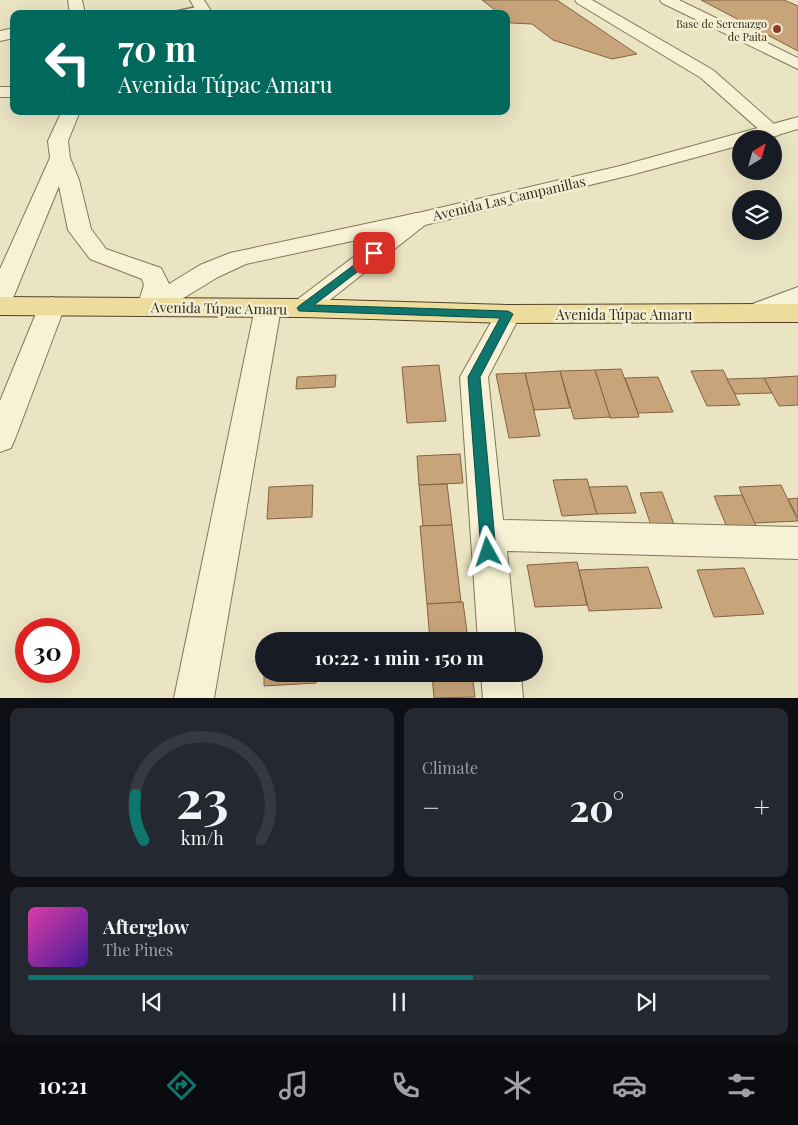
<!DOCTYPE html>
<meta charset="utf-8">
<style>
:root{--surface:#171b24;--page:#242831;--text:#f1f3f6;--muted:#9ea1a6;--line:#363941;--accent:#0f766e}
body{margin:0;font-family:"Playfair Display",serif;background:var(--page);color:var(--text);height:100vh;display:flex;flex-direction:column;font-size:19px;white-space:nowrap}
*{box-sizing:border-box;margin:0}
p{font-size:16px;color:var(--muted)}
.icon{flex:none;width:28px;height:28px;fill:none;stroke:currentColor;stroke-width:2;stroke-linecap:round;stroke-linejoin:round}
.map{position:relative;height:698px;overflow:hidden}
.panel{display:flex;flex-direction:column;gap:10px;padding:10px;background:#0d0f14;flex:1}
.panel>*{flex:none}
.guide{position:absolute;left:10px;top:10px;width:500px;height:105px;border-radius:10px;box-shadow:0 5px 20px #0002;background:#00695c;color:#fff;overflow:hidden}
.needle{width:32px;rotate:37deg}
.buttons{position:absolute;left:732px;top:130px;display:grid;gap:10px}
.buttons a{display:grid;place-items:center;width:50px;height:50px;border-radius:50%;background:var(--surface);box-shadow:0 5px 20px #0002;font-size:25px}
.speed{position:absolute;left:15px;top:618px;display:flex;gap:10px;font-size:25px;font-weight:700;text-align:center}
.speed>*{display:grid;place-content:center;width:65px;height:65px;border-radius:50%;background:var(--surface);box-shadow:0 5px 20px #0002;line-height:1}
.speed .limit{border:8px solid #d22;background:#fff;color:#111}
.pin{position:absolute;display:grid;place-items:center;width:42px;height:42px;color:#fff;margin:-21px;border-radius:10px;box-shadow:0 2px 8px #0006}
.me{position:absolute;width:55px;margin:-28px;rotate:355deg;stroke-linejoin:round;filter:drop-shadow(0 0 4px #0008)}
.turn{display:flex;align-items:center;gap:18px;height:105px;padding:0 25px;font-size:22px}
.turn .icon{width:65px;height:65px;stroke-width:2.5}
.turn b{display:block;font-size:35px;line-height:42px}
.big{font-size:38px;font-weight:700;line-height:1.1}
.panel .card{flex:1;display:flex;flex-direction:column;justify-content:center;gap:8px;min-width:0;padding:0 18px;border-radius:10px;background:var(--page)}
.panel .dial{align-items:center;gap:0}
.dial svg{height:130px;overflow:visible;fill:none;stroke:var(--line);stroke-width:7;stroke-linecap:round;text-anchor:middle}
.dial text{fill:var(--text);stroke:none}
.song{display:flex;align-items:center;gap:15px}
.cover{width:60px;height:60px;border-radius:8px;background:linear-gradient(135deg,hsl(320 70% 55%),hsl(260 70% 35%))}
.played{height:5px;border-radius:2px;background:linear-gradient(90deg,var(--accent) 60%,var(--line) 60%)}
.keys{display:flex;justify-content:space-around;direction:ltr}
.heat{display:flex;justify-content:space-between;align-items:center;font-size:28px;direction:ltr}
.panel .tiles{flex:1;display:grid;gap:10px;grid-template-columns:1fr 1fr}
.card:last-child{grid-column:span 2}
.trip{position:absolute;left:255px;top:632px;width:288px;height:50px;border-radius:25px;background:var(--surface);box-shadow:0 5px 20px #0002;font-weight:700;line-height:50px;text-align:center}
.tab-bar{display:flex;height:80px;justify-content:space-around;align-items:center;background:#090b0e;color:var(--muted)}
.tab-bar .icon{width:35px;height:35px}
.tab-bar .active{color:var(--accent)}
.tab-bar b{font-size:22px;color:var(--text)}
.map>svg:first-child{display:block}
.building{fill:#c8a47a;stroke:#826342}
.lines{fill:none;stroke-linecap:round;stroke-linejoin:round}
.service-casing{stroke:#84765b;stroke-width:3}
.minor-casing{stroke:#84765b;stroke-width:2}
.tertiary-casing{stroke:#84765b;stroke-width:2}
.primary-casing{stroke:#52432f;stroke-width:2}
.service{fill:#f7f1d5;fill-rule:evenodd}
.minor{fill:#f7f1d5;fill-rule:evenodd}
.tertiary{fill:#f7f1d5;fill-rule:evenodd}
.primary{fill:#eddd9c;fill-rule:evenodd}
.route{fill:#0f766e;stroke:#0a4d48}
.poi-dot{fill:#90392e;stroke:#f3eed2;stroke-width:2}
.labels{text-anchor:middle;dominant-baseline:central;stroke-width:5;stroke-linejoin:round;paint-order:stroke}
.far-poi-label{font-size:11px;fill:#352c1e;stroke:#f3eed2;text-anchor:end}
.street-label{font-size:14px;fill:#352c1e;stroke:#f3eed2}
</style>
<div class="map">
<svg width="798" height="698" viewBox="0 0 798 698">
<rect width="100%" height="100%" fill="#ebe4c3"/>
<g class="building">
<path d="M482,0H557L637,54L612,59L553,40L532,24L511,23L506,19V14H500Z"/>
<path d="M701,0H784L798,6V51Z"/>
<path d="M439,365L446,421L407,423L402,367Z"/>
<path d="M621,369L638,413L639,417L610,418L595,370Z"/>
<path d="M595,370L610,417L574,419L560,371Z"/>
<path d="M723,370L740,405L707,406L691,371Z"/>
<path d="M560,371L570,408L534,410L525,373Z"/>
<path d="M525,373L540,436L509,438L496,374Z"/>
<path d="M336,375L335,387L296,389L297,377Z"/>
<path d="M798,376V405L779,406L764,378Z"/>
<path d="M658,377L673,412L638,413L625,378Z"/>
<path d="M764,378L772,393L735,394L727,379Z"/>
<path d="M460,454L463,483L419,485L417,456Z"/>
<path d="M587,479L597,514L562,516L553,480Z"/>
<path d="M447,484L452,525L423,526L419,485Z"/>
<path d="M313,485L312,517L267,519L269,487Z"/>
<path d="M781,485L798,521L754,523L739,487Z"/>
<path d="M627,486L636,513L597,514L589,487Z"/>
<path d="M662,492L675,527L652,528L640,493Z"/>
<path d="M742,495L758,530L729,532L714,496Z"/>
<path d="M798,498V518L788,499Z"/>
<path d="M452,525L461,602L427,604L420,526Z"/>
<path d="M577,562L587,605L535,607L527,565Z"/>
<path d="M648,567L662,608L589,611L579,570Z"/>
<path d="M744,568L764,614L714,617L697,570Z"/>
<path d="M463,602L468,640L430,641L427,604Z"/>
<path d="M264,674H316V683L264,686Z"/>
<path d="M432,674H472L475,697L434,698Z"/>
</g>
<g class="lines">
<g class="service-casing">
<path id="service" d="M202,6L206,8L205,10L183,14H164Z"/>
</g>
<g class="minor-casing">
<g id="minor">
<path d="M68,0H82L85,14H70Z"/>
<path d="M190,0H204L213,14H198Z"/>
<path d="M575,0H592L713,70L782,131L779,135L772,137L765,135L701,78L577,3Z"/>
<path d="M660,0H679L798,58V69L662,3Z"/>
<path d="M14,28V38L0,41V31Z"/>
<rect x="0" y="87" width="14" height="10"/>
<path d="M62,111H80L68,141L70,158L79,180L91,229L106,249L161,268L169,284L200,265L230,253L417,213L425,215L428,220L425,225L417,227L246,264L218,277L159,313L150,316L141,313L137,307L144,285L142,279L90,259L68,230L59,186L13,298L9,304L0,307V269L50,158L48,141Z"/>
<path d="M798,287V306L756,321L747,318L743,312L747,306Z"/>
<path d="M52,297L61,300L65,306L15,439L11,448L0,452V401L39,306L43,300Z"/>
<path d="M268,299L277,302L281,308L214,698H174L255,308L259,302Z"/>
<path d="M508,305L517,308L521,314L488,377L503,520L798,527V559L507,551L516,641H478L460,377L499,308Z"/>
<path d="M481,674H521L523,698H483Z"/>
</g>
</g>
<g class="tertiary-casing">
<path id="tertiary" d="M798,117V129L764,139H741V145L631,175L425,225L312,314L303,317L294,314L290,308L294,302L409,215L620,166Z"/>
</g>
<g class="primary-casing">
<path id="primary" d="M0,297L303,299L508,305L798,304V322L508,323L303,317L0,315Z"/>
</g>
<use href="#service" class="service"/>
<use href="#minor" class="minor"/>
<use href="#tertiary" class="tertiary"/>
<use href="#primary" class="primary"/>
</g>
<path class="route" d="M374,250L378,251V256L314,305L508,311L513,314L480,377L496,552L493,557L488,559L483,557L481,552L468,377L500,318L299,311L297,308L299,306Z"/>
<circle class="poi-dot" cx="777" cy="29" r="5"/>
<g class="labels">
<g class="far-poi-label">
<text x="767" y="23">Base de Serenazgo<tspan x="767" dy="13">de Paita</tspan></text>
</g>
<g class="street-label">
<text transform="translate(509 198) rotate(-13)">Avenida Las Campanillas</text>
<text transform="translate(219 308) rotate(1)">Avenida Túpac Amaru</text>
<text x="624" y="314">Avenida Túpac Amaru</text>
</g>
</g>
</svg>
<div class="buttons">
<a><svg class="needle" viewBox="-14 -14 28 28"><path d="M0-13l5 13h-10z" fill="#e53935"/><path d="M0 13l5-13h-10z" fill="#9ea1a6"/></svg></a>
<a><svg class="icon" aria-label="layers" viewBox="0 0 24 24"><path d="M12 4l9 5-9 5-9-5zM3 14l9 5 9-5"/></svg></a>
</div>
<div class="speed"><div class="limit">30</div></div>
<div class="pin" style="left:374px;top:253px;background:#d93025"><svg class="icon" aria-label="arrive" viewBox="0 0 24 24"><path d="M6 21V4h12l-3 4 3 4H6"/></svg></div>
<svg class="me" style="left:488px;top:552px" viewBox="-20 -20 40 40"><path d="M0-17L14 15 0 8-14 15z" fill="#0f766e" stroke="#fff" stroke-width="4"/></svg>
<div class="trip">10:22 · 1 min · 150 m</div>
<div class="guide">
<div class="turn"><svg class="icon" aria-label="left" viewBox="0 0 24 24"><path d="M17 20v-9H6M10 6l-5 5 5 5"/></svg><div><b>70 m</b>Avenida Túpac Amaru</div></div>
</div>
</div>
<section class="panel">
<div class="tiles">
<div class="card dial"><svg viewBox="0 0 100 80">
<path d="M14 69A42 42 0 1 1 86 69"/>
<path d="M14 69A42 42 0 0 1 9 41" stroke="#0f766e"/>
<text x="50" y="56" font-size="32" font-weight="700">23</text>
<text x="50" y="72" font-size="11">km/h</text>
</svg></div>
<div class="card"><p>Climate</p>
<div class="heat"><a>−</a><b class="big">20°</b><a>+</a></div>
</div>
<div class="card">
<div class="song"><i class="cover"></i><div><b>Afterglow</b><p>The Pines</p></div></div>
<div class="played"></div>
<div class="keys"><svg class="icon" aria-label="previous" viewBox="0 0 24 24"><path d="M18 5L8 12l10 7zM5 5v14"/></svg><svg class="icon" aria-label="pause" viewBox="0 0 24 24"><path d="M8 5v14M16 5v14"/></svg><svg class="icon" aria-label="next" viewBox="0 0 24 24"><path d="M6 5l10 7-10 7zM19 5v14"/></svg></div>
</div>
</div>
</section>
<nav class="tab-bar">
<b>10:21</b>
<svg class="icon active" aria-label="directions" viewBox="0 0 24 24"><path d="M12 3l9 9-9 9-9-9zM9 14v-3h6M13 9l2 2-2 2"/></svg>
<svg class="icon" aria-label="music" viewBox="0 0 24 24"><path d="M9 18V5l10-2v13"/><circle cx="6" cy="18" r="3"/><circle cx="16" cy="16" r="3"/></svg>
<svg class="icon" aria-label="phone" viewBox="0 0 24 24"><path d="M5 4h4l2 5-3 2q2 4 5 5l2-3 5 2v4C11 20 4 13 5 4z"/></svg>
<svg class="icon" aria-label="climate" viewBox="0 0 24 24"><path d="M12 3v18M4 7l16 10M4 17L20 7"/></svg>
<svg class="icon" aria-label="car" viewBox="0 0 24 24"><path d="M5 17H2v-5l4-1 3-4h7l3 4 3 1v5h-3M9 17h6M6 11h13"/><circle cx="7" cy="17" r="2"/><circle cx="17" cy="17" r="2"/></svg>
<svg class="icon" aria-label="filters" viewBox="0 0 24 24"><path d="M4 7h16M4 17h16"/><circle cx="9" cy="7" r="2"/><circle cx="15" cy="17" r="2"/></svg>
</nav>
